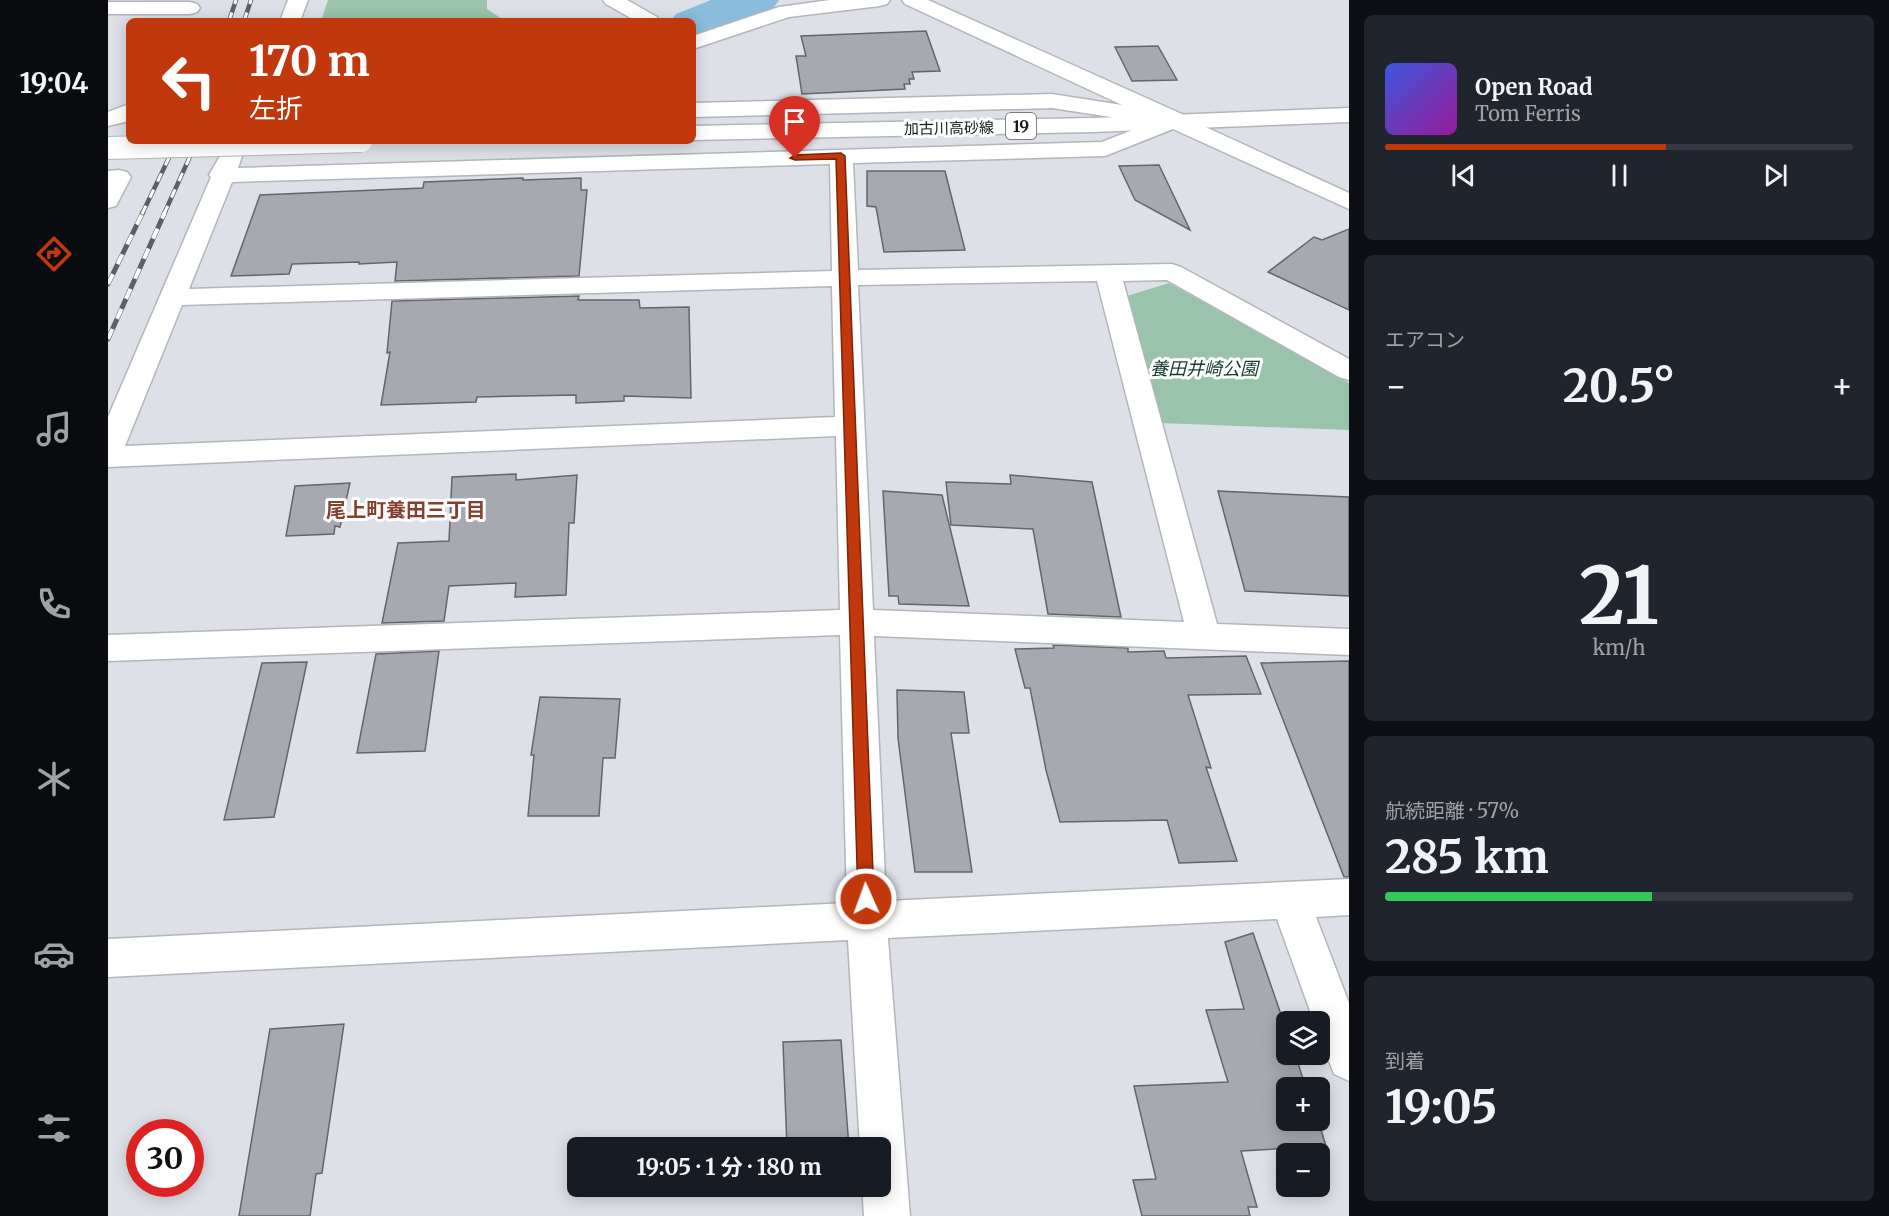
<!DOCTYPE html>
<html lang="ja">
<meta charset="utf-8">
<style>
:root{--surface:#171b24;--page:#20242c;--text:#f1f3f6;--muted:#9ea1a6;--line:#363941;--accent:#c1380d}
body{margin:0;font-family:Merriweather,"Noto Sans JP",serif;background:var(--page);color:var(--text);height:100vh;display:flex;flex-direction:column;font-size:22px;white-space:nowrap}
*{box-sizing:border-box;margin:0}
p{font-size:20px;color:var(--muted)}
.icon{flex:none;width:33px;height:33px;fill:none;stroke:currentColor;stroke-width:2;stroke-linecap:round;stroke-linejoin:round}
.map{position:relative;flex:1;overflow:hidden}
.details{display:flex;flex-direction:column;gap:15px;padding:15px;background:#0d0f14;width:540px}
.details>*{flex:none}
.hud{position:absolute;left:18px;top:18px;width:570px;height:126px;border-radius:9px;box-shadow:0 3px 15px #0003;background:#c1380d;color:#fff;overflow:hidden}
.controls{position:absolute;left:1168px;top:1011px;display:grid;gap:12px}
.controls a{display:grid;place-items:center;width:54px;height:54px;border-radius:9px;background:var(--surface);box-shadow:0 3px 15px #0003;font-size:30px}
.speed{position:absolute;left:18px;top:1119px;display:flex;gap:12px;font-size:30px;font-weight:700;text-align:center}
.speed>*{display:grid;place-content:center;width:78px;height:78px;border-radius:50%;background:var(--surface);box-shadow:0 3px 15px #0003;line-height:1}
.speed .limit{border:9px solid #d22;background:#fff;color:#111}
.pin{position:absolute;display:grid;place-items:center;width:51px;height:51px;color:#fff;margin:-62px -26px;border-radius:50% 50% 50% 0;rotate:-45deg;box-shadow:0 0 6px #0007}
.pin .icon{rotate:45deg}
.me{position:absolute;width:66px;margin:-33px;rotate:358deg;stroke-linejoin:round;filter:drop-shadow(0 0 4px #0008)}
.turn{display:flex;align-items:center;gap:21px;height:126px;padding:0 24px;font-size:27px}
.turn .icon{width:78px;height:78px;stroke-width:2.5}
.turn b{display:block;font-size:42px;line-height:51px}
.big{font-size:45px;font-weight:700;line-height:1.1}
.details .tile{flex:1;display:flex;flex-direction:column;justify-content:center;gap:9px;min-width:0;padding:0 21px;border-radius:9px;background:var(--page)}
.details .dial{align-items:center;gap:0}
.dial b{font-size:78px;line-height:1}
.song{display:flex;align-items:center;gap:18px}
.cover{width:72px;height:72px;border-radius:9px;background:linear-gradient(135deg,hsl(230 70% 55%),hsl(300 70% 35%))}
.played{height:6px;border-radius:3px;background:linear-gradient(90deg,var(--accent) 60%,var(--line) 60%)}
.keys{display:flex;justify-content:space-around;direction:ltr}
.heat{display:flex;justify-content:space-between;align-items:center;font-size:33px;direction:ltr}
.charge{height:9px;border-radius:4px;background:linear-gradient(90deg,#34c759 57%,var(--line) 0)}
.trip{position:absolute;left:459px;top:1137px;width:324px;height:60px;border-radius:9px;background:var(--surface);box-shadow:0 3px 15px #0003;font-weight:700;line-height:60px;text-align:center}
main{display:flex;flex:1;min-height:0}
.tabs{display:flex;flex-direction:column;width:108px;justify-content:space-around;align-items:center;background:#090b0e;color:var(--muted)}
.tabs .icon{width:42px;height:42px}
.tabs .selected{color:var(--accent)}
.tabs b{font-size:27px;color:var(--text)}
.map>svg:first-child{display:block}
.green{fill:#99c4ab}
.lines{fill:none;stroke-linecap:round;stroke-linejoin:round}
.river{fill:#8abcdb;fill-rule:evenodd}
.building{fill:#a6a9af;stroke:#63666c;stroke-width:1.5}
.minor-casing{stroke:#b2b5bb;stroke-width:3}
.major-casing{stroke:#b2b5bb;stroke-width:3}
.minor{fill:#fff;fill-rule:evenodd}
.major{fill:#fff;fill-rule:evenodd}
.rail-far1-casing{stroke:#5d6063;stroke-width:4.5}
.rail-casing{stroke:#5d6063;stroke-width:5}
.rail-far1{stroke:#fff;stroke-width:3;stroke-dasharray:9;stroke-linecap:butt}
.rail{stroke:#fff;stroke-width:4;stroke-dasharray:11;stroke-linecap:butt}
.major-bridge-casing{stroke:#b2b5bb;stroke-width:24;stroke-linecap:butt}
.major-bridge{stroke:#fff;stroke-width:22}
.route{fill:#c1380d;stroke:#7d2408;stroke-width:1.5}
.labels{text-anchor:middle;dominant-baseline:central;stroke-width:6;stroke-linejoin:round;paint-order:stroke}
.far-street-label{font-size:15px;fill:#16181a;stroke:#fff}
.shield{fill:#fff;stroke:#5c5d5f;stroke-width:1.5}
.shield-label{font-size:16px;font-weight:bold;fill:#16181a}
.park-label{font-size:18px;font-style:italic;fill:#123d29;stroke:#fff}
.neighbourhood-label{font-size:20px;font-weight:bold;fill:#843f2d;stroke:#fff}
</style>
<main>
<nav class="tabs">
<b>19:04</b>
<svg class="icon selected" aria-label="directions" viewBox="0 0 24 24"><path d="M12 3l9 9-9 9-9-9zM9 14v-3h6M13 9l2 2-2 2"/></svg>
<svg class="icon" aria-label="music" viewBox="0 0 24 24"><path d="M9 18V5l10-2v13"/><circle cx="6" cy="18" r="3"/><circle cx="16" cy="16" r="3"/></svg>
<svg class="icon" aria-label="phone" viewBox="0 0 24 24"><path d="M5 4h4l2 5-3 2q2 4 5 5l2-3 5 2v4C11 20 4 13 5 4z"/></svg>
<svg class="icon" aria-label="climate" viewBox="0 0 24 24"><path d="M12 3v18M4 7l16 10M4 17L20 7"/></svg>
<svg class="icon" aria-label="car" viewBox="0 0 24 24"><path d="M5 17H2v-5l4-1 3-4h7l3 4 3 1v5h-3M9 17h6M6 11h13"/><circle cx="7" cy="17" r="2"/><circle cx="17" cy="17" r="2"/></svg>
<svg class="icon" aria-label="filters" viewBox="0 0 24 24"><path d="M4 7h16M4 17h16"/><circle cx="9" cy="7" r="2"/><circle cx="15" cy="17" r="2"/></svg>
</nav>
<div class="map">
<svg width="1241" height="1216" viewBox="0 0 1241 1216">
<rect width="100%" height="100%" fill="#dde1e7"/>
<g class="green">
<path d="M220,0H379V9L397,21H213Z"/>
<path d="M1061,283L1241,383V430L1052,423L1019,296Z"/>
</g>
<g class="lines">
<path class="river" d="M603,0H671L664,10L602,34L585,39V21H563L568,14Z"/>
</g>
<g class="building">
<path d="M818,31L832,71L804,72L806,79H801L802,84H796L797,89L694,94L688,56H698L693,36Z"/>
<path d="M1050,46L1069,80L1024,81L1007,47Z"/>
<path d="M1051,165L1082,230L1027,200L1011,166Z"/>
<path d="M759,171H837L857,250L776,252L768,207L759,206Z"/>
<path d="M415,178V180L473,178V190H479L471,276L287,281L289,262L251,264V262L184,264L181,274L123,276L152,195L315,188L316,182Z"/>
<path d="M1241,229V310L1160,272L1206,237L1214,240Z"/>
<path d="M471,296L470,300H531L532,308L581,307L583,398L516,396V401L468,403V395L369,397L368,402L273,405L282,352L279,353L284,301Z"/>
<path d="M408,474V480L469,475L466,523H461L458,595L407,597L408,583L341,586L336,621L274,623L290,543L341,541L344,477Z"/>
<path d="M902,475L984,482L1013,617L940,614L925,529L843,525L838,482L903,484Z"/>
<path d="M242,483L232,527L227,526L226,534L178,536L187,486Z"/>
<path d="M775,491L834,495L861,606L791,604L790,596H781Z"/>
<path d="M1110,491L1241,497V596L1137,591Z"/>
<path d="M945,645L1020,648V652L1056,651L1058,658L1138,656L1153,694L1080,695L1103,768L1098,767L1129,861L1071,863L1059,820L952,822L938,770L922,688H917L907,649L946,648Z"/>
<path d="M331,651L317,751L249,753L268,654Z"/>
<path d="M1241,661V877H1236L1153,663Z"/>
<path d="M199,662L166,817L116,820L154,663Z"/>
<path d="M789,690L856,692L861,733H843L864,872H807L790,738Z"/>
<path d="M432,697L512,699L507,758H495L491,816H420L426,755H423Z"/>
<path d="M1145,933L1179,1032V1054H1187L1198,1088H1179V1120H1210L1218,1146L1133,1151L1149,1207H1140L1142,1216H1034L1025,1180L1048,1179L1026,1086L1120,1082L1098,1010L1136,1009L1117,942Z"/>
<path d="M236,1024L214,1173L208,1174L202,1216H131L162,1029Z"/>
<path d="M733,1040L741,1148H679L675,1042Z"/>
</g>
<g class="lines">
<g class="minor-casing">
<g id="minor">
<path d="M180,0H200L192,21H172Z"/>
<path d="M495,0H519L549,17L552,21H528L498,4Z"/>
<path d="M722,0H782L779,4L772,6L681,17L585,49V36L671,7Z"/>
<path d="M794,0H820L1076,115L1078,118L1241,193V209L1065,129L997,156L745,163L750,270L1064,264L1073,267L1241,359V380L1231,377L1059,280L1015,281L1109,624L1241,629V655L766,636L778,901L1241,879V915L1208,917L1241,1003V1081L1226,1074L1212,1038V1022H1206L1169,919L780,938L802,1216H756L754,1186H772V1148H752L740,940L0,977V939L739,903L732,635L0,661V635L732,610L728,436L0,467V417L103,177L101,175L115,151L123,149L131,151L134,156L130,168L994,142L1042,123L944,108L585,117V103L944,94L1014,105L797,4ZM722,164L724,271L81,289L124,182ZM989,281L1076,622L765,610L750,285ZM724,286L727,417L17,446L74,305Z"/>
<path d="M0,2H82L89,4L92,8L89,12L82,14H0Z"/>
<path d="M21,104V121L0,126V112Z"/>
<path d="M11,170L19,172L23,177L8,206L0,208V171Z"/>
</g>
</g>
<g class="major-casing">
<path id="major" d="M1241,108V122L985,132L585,140V126L985,118Z"/>
</g>
<use href="#minor" class="minor"/>
<use href="#major" class="major"/>
<g class="rail-far1-casing">
<g id="rail-far1">
<path d="M121,21L128,0"/>
<path d="M136,21L143,0"/>
<path d="M34,214L69,141"/>
<path d="M56,214L89,141"/>
</g>
</g>
<g class="rail-casing">
<g id="rail">
<path d="M0,284L35,212"/>
<path d="M0,339L57,212"/>
</g>
</g>
<use href="#rail-far1" class="rail-far1"/>
<use href="#rail" class="rail"/>
<g class="major-bridge-casing">
<path id="major-bridge" d="M0,148L253,141"/>
</g>
<use href="#major-bridge" class="major-bridge"/>
</g>
<path class="route" d="M733,153L737,156L766,899L764,904L758,906L752,904L750,899L728,159L687,160L682,158L687,155Z"/>
<g class="labels">
<g class="far-street-label">
<text transform="translate(841 128) rotate(-1)">加古川高砂線</text>
</g>
<rect class="shield" x="898" y="113" width="30" height="26" rx="4.5"/>
<g class="shield-label">
<text x="913" y="126">19</text>
</g>
<g class="park-label">
<text x="1096" y="368">養田井崎公園</text>
</g>
<g class="neighbourhood-label">
<text x="298" y="509">尾上町養田三丁目</text>
</g>
</g>
</svg>
<div class="controls">
<a><svg class="icon" aria-label="layers" viewBox="0 0 24 24"><path d="M12 4l9 5-9 5-9-5zM3 14l9 5 9-5"/></svg></a>
<a>+</a>
<a>−</a>
</div>
<div class="speed"><div class="limit">30</div></div>
<div class="pin" style="left:687px;top:158px;background:#d93025"><svg class="icon" aria-label="arrive" viewBox="0 0 24 24"><path d="M6 21V4h12l-3 4 3 4H6"/></svg></div>
<svg class="me" style="left:758px;top:899px" viewBox="-20 -20 40 40"><circle r="17" fill="#c1380d" stroke="#fff" stroke-width="3"/><path d="M0-11L8 9 0 5-8 9z" fill="#fff"/></svg>
<div class="trip">19:05 · 1 分 · 180 m</div>
<div class="hud">
<div class="turn"><svg class="icon" aria-label="left" viewBox="0 0 24 24"><path d="M17 20v-9H6M10 6l-5 5 5 5"/></svg><div><b>170 m</b>左折</div></div>
</div>
</div>
<section class="details">
<div class="tile">
<div class="song"><i class="cover"></i><div><b>Open Road</b><p>Tom Ferris</p></div></div>
<div class="played"></div>
<div class="keys"><svg class="icon" aria-label="previous" viewBox="0 0 24 24"><path d="M18 5L8 12l10 7zM5 5v14"/></svg><svg class="icon" aria-label="pause" viewBox="0 0 24 24"><path d="M8 5v14M16 5v14"/></svg><svg class="icon" aria-label="next" viewBox="0 0 24 24"><path d="M6 5l10 7-10 7zM19 5v14"/></svg></div>
</div>
<div class="tile"><p>エアコン</p>
<div class="heat"><a>−</a><b class="big">20.5°</b><a>+</a></div>
</div>
<div class="tile dial"><b>21</b><p>km/h</p></div>
<div class="tile"><p>航続距離 · 57%</p><b class="big">285 km</b><div class="charge"></div></div>
<div class="tile"><p>到着</p><b class="big">19:05</b></div>
</section>
</main>
